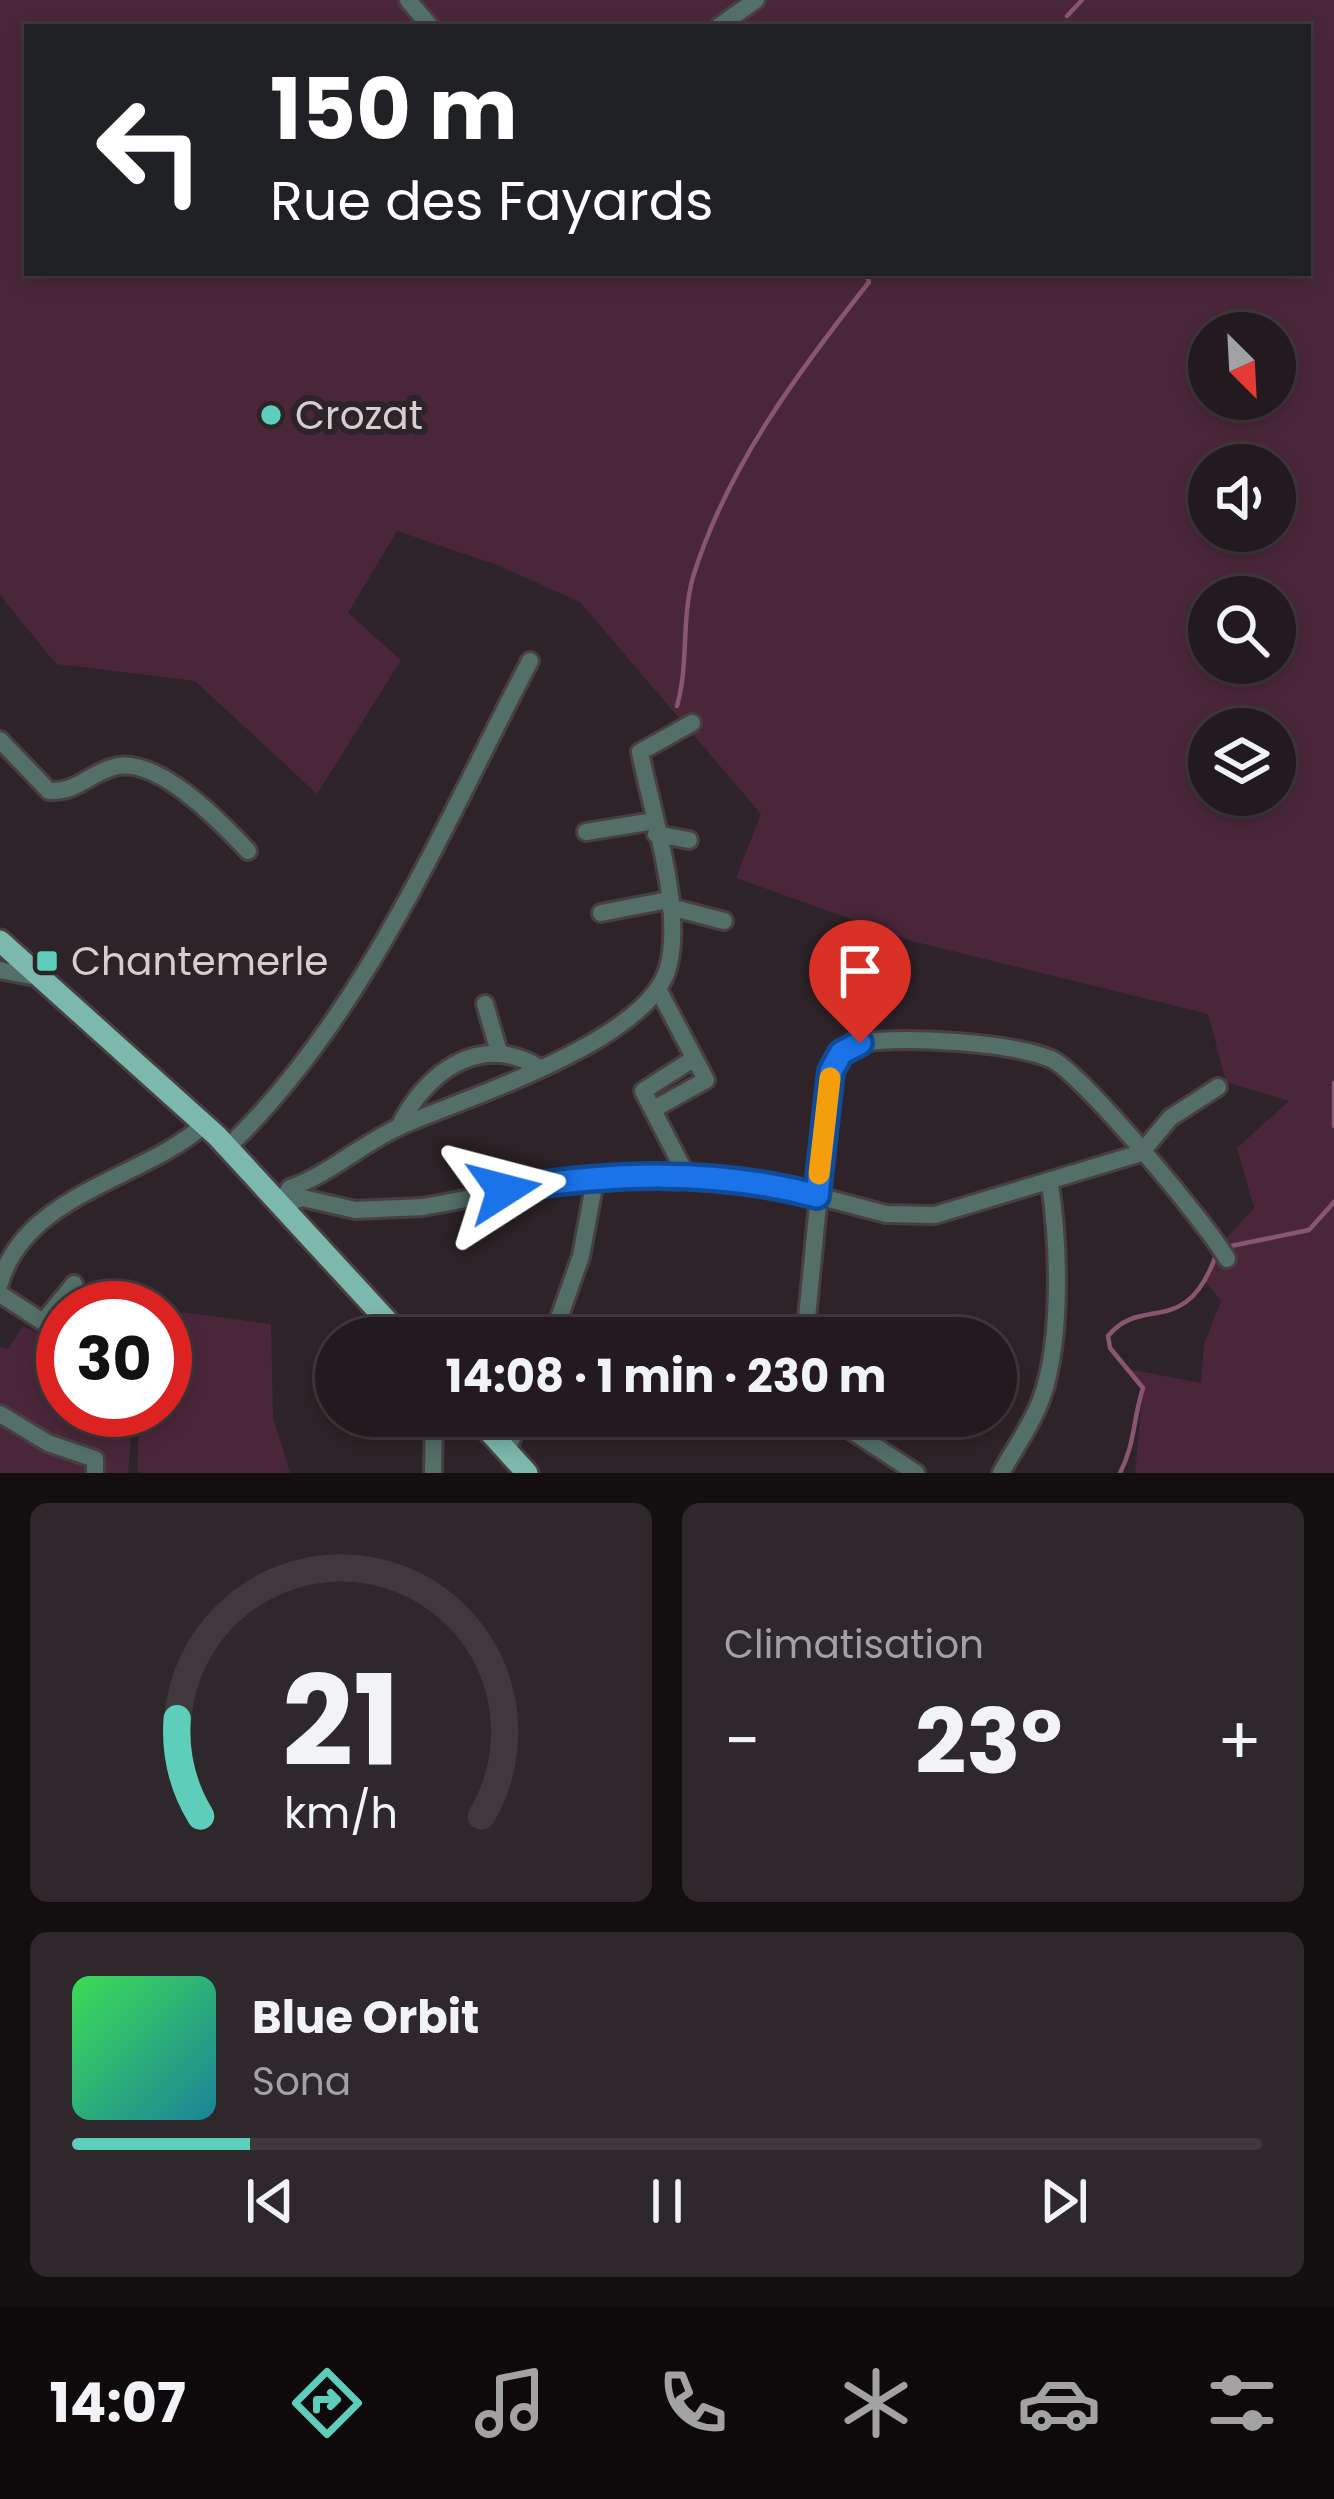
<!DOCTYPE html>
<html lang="fr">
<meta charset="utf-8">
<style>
:root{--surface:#221a1e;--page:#2e272b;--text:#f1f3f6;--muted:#a2a1a4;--line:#3f383c;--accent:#5dceb9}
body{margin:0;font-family:Poppins,sans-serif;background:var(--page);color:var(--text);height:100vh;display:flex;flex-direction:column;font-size:45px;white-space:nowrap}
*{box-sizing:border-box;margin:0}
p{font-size:39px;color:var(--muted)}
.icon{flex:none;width:66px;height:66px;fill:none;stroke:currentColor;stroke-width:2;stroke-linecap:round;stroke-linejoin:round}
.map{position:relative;height:1473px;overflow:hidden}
.sheet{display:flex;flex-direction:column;gap:30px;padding:30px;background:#130e10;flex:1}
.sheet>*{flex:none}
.banner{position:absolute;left:24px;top:24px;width:1287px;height:252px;border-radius:0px;box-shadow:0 6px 18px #0003,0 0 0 3px var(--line);background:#202124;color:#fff;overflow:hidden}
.needle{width:78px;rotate:156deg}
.controls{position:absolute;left:1188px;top:312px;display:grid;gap:24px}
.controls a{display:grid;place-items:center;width:108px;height:108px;border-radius:50%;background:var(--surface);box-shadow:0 6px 18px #0003,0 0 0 3px var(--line);font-size:60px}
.speed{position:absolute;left:36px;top:1281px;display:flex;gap:24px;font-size:60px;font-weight:700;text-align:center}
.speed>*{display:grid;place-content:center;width:156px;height:156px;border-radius:50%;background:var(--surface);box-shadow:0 6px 18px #0003,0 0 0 3px var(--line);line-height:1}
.speed .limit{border:18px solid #d22;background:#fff;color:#111}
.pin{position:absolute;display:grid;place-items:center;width:102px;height:102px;color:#fff;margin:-123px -51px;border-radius:50% 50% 50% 0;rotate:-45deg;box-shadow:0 0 12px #0007}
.pin .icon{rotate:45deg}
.me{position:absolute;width:132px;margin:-66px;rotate:81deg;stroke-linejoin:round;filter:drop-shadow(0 0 9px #0008)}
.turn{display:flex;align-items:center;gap:42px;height:252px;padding:0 48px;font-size:54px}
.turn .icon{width:156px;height:156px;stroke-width:2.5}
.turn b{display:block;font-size:84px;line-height:102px}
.big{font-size:90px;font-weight:700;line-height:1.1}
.sheet .tile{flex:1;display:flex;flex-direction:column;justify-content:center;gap:18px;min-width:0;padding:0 42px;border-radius:18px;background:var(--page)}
.sheet .dial{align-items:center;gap:0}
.dial svg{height:312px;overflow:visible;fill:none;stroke:var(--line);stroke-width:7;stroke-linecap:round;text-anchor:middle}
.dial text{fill:var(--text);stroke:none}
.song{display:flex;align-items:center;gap:36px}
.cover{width:144px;height:144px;border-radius:18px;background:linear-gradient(135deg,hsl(130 70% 55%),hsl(190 70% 35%))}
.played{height:12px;border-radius:6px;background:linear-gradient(90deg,var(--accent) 15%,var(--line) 15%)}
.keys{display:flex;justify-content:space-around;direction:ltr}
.heat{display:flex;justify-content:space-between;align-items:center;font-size:66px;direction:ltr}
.sheet .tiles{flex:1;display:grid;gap:30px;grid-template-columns:1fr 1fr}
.tile:last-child{grid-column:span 2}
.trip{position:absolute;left:315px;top:1317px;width:702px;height:120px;border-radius:60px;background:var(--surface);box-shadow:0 6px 18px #0003,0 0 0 3px var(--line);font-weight:700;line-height:120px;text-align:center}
.tabs{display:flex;height:192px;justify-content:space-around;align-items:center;background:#0e0a0c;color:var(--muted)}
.tabs .icon{width:84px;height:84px}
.tabs .on{color:var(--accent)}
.tabs b{font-size:54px;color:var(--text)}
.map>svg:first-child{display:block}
.green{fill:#492739;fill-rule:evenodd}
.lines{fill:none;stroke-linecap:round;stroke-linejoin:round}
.stream{stroke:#895670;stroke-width:4.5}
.minor-casing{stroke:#483f43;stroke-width:22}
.major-casing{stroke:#483f43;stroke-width:27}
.minor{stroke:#536f68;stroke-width:16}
.major{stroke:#7cb8ab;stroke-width:21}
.route-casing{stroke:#114b97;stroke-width:30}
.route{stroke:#1a73e8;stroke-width:21}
.slow{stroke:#f59e0b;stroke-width:21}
.poi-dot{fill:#5dceb9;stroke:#2d2328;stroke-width:4.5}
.labels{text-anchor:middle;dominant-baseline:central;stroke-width:12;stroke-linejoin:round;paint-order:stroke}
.poi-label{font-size:39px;fill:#d6cfd2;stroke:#2d2328;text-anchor:start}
</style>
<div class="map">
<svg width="1334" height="1473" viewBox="0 0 1334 1473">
<rect width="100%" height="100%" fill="#2d2328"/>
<g class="green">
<path d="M0,0H1334V1473H1135L1143,1389L1123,1368L1201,1383L1204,1344L1221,1301L1205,1281L1225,1240L1254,1208L1237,1148L1289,1101L1226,1082L1208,1014L912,941L736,878L761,814L580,602L497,565L397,531L348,613L401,660L317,794L195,681L56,664L0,595ZM27,27H1308V273H27ZM1209,333H1275V399H1209ZM1209,465H1275V531H1209ZM1209,597H1275V663H1209ZM1209,729H1275V795H1209Z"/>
<path d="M165,1310L271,1324L273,1417L290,1473H138V1410H165Z"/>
<path d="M23,1326L57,1342L63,1335V1410H125L131,1436L128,1473H0V1346L8,1349Z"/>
</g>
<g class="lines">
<g class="stream">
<path d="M1067,16L1082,0"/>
<path d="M677,706C689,664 681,620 693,577C727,467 798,372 869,282L866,273"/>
<path d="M1334,1083V1126"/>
<path d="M1231,1246L1309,1230L1334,1202"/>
<path d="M1120,1473C1135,1444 1133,1419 1143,1388L1110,1348L1108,1336C1142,1294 1186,1340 1216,1255"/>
</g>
<g class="minor-casing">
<g id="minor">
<path d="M408,0L431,27"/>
<path d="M718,27L756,0"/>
<path d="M0,740L49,791C78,793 91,771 118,766C160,759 220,821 248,851"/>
<path d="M586,832L654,821"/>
<path d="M656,834L689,840"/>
<path d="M670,907L724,921"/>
<path d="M601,913L668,900"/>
<path d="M0,970L31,976L39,971"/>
<path d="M485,1004L499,1052"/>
<path d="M654,1109L706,1080L658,989"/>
<path d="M399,1127C425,1072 481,1032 538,1067"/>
<path d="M228,1147C365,1015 443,826 530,661"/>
<path d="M1141,1153L1170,1118L1218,1087"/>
<path d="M688,1178L643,1091L693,1059"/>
<path d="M280,1204L303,1198L355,1210L423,1207L596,1175H657L780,1186L886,1214L935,1215L1141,1153"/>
<path d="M280,1204L290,1188C330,1174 361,1144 401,1126C467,1097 647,1042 668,968C684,909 652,813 640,752L692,723"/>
<path d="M0,1283C26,1193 144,1179 205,1124"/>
<path d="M0,1294L43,1322L74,1284"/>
<path d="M552,1338L581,1256L596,1175"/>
<path d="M805,1338L831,1071L841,1053L860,1043C904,1036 1010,1042 1051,1059C1080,1071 1209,1226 1227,1259"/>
<path d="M0,1414L48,1443L95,1459V1473"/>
<path d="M365,1416H383"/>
<path d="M829,1416L916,1473"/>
<path d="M507,1452L520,1416"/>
<path d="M433,1473L434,1416"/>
<path d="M1001,1473C1013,1451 1028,1430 1038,1407C1063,1350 1059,1246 1050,1184"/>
</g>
</g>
<g class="major-casing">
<g id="major">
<path d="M0,941L217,1136L403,1338"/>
<path d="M475,1416L527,1473"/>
</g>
</g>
<use href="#minor" class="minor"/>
<use href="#major" class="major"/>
</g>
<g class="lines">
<g class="route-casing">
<path id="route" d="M504,1190C609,1173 713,1168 817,1196L831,1071L841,1053L860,1043"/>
</g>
<use href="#route" class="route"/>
<path class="slow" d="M819,1174L830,1078"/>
</g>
<g class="poi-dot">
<circle cx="271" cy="415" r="12"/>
<rect x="35" y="949" width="24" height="24" rx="6"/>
</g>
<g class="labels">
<g class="poi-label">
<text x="295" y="415">Crozat</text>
<text x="71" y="961">Chantemerle</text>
</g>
</g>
</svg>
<div class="controls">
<a><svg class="needle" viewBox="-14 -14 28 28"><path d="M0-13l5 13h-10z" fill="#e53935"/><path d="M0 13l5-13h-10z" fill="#a2a1a4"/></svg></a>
<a><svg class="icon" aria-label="sound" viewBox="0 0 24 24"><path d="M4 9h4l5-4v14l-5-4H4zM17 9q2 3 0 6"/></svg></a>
<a><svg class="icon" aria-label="search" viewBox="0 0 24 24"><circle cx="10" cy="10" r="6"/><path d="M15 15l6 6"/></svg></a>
<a><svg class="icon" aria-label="layers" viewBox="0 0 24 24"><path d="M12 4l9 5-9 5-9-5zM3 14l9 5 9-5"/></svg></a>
</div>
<div class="speed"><div class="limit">30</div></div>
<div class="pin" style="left:860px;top:1043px;background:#d93025"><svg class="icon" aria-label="arrive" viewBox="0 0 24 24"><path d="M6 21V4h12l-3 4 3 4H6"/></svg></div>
<svg class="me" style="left:504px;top:1190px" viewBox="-20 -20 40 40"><path d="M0-17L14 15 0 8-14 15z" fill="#1a73e8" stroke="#fff" stroke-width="4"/></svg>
<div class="trip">14:08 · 1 min · 230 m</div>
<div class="banner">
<div class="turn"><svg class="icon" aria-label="left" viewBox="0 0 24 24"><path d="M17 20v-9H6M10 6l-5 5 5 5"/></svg><div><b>150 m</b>Rue des Fayards</div></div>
</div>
</div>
<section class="sheet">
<div class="tiles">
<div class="tile dial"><svg viewBox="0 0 100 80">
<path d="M14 69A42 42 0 1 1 86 69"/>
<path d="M14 69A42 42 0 0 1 8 44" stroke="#5dceb9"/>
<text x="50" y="56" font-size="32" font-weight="700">21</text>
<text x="50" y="72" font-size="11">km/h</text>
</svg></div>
<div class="tile"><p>Climatisation</p>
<div class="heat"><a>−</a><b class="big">23°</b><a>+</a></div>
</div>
<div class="tile">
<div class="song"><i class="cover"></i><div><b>Blue Orbit</b><p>Sona</p></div></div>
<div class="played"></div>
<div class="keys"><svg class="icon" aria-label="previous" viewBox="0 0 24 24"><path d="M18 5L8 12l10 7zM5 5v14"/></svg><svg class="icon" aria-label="pause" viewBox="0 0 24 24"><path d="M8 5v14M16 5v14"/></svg><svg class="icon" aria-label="next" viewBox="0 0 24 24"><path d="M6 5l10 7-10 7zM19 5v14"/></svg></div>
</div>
</div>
</section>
<nav class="tabs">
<b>14:07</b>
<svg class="icon on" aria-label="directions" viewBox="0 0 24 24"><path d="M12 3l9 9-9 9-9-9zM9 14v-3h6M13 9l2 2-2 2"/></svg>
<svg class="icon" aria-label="music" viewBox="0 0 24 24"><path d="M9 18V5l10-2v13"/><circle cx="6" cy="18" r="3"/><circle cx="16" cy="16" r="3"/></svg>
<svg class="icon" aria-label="phone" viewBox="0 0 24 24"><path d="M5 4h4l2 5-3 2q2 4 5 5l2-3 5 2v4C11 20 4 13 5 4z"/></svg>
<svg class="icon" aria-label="climate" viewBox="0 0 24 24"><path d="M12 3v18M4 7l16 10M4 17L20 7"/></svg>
<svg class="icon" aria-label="car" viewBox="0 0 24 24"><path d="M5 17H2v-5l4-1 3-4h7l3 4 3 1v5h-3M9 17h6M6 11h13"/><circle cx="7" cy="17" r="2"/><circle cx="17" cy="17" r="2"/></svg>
<svg class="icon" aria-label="filters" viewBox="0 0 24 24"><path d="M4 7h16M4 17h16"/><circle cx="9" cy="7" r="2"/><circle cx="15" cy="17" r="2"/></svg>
</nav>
